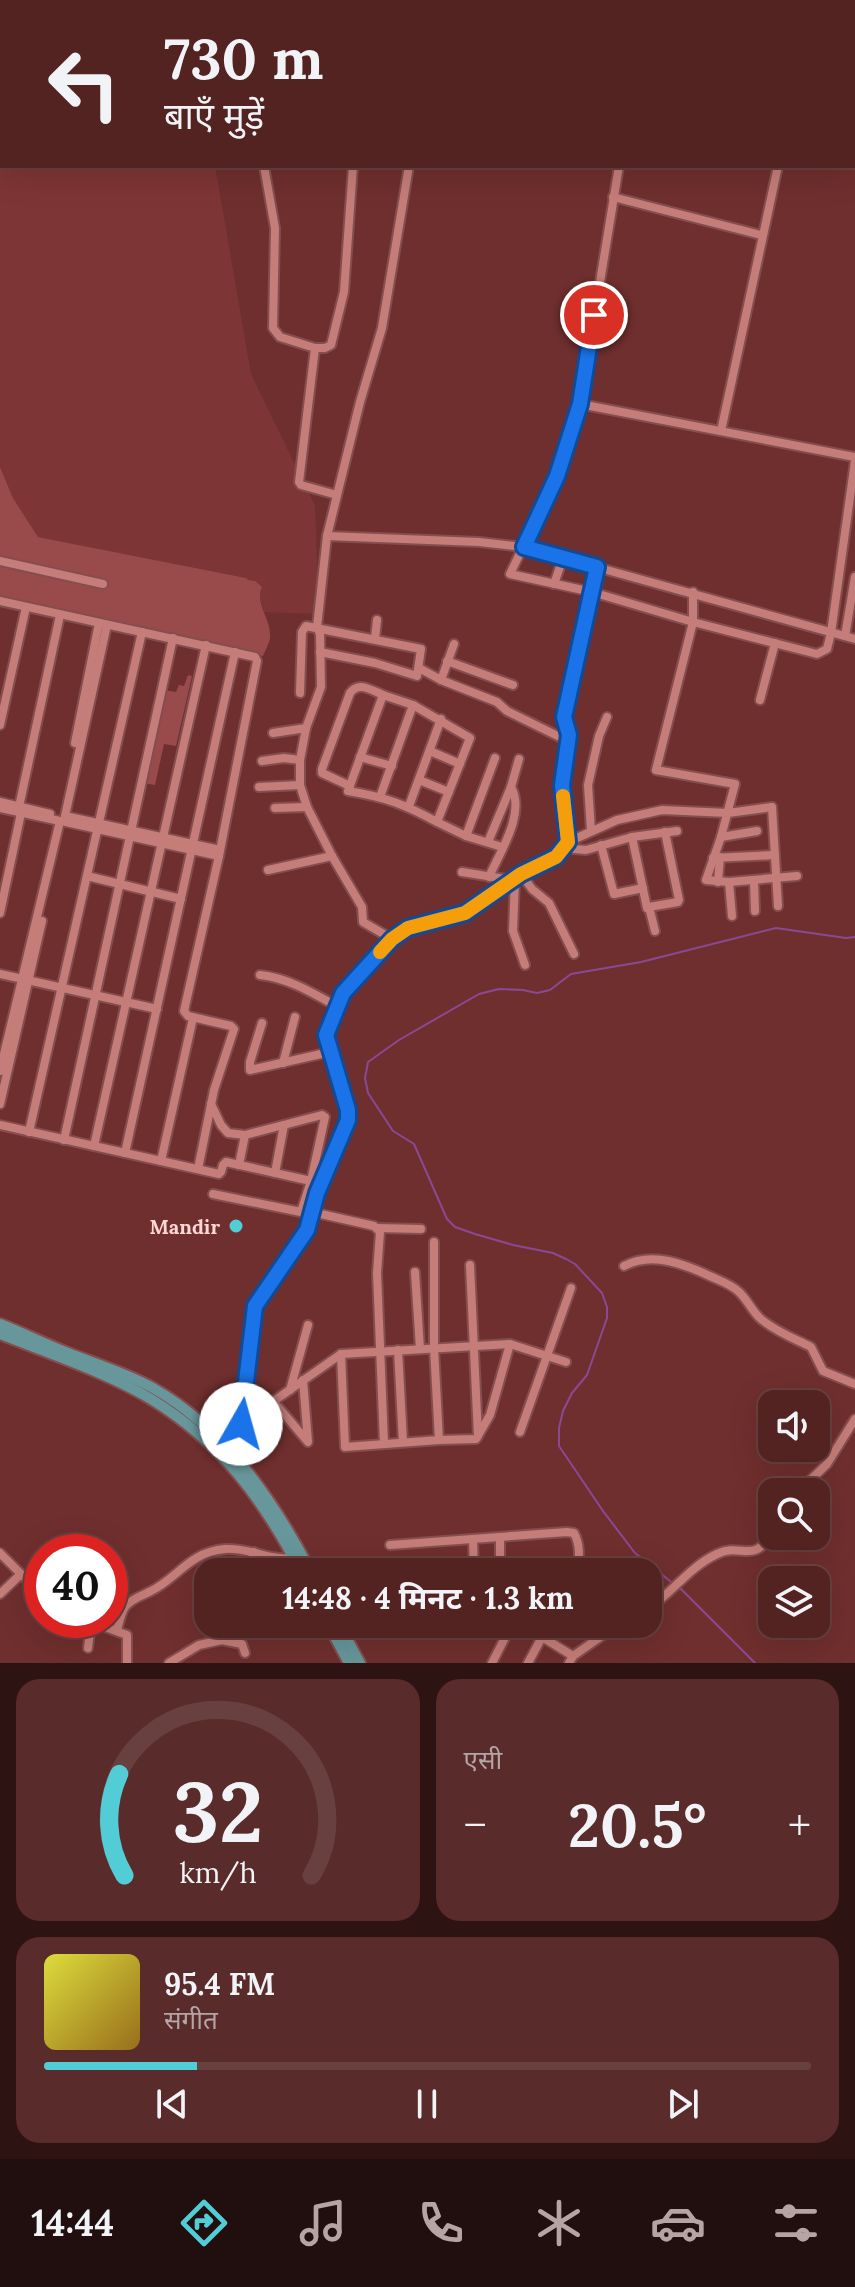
<!DOCTYPE html>
<html lang="hi">
<meta charset="utf-8">
<style>
:root{--surface:#532322;--page:#592b2a;--text:#f1f3f6;--muted:#b5a4a5;--line:#694040;--accent:#52ccd5}
body{margin:0;font-family:Lora,"Noto Sans Devanagari",serif;background:var(--page);color:var(--text);height:100vh;display:flex;flex-direction:column;font-size:30px;white-space:nowrap}
*{box-sizing:border-box;margin:0}
p{font-size:26px;color:var(--muted)}
.icon{flex:none;width:44px;height:44px;fill:none;stroke:currentColor;stroke-width:2;stroke-linecap:round;stroke-linejoin:round}
.map{position:relative;height:1663px;overflow:hidden}
.details{display:flex;flex-direction:column;gap:16px;padding:16px;background:#2e1313;flex:1}
.details>*{flex:none}
.guide{position:absolute;left:0px;top:0px;width:856px;height:168px;box-shadow:0 8px 32px #0002,0 0 0 2px var(--line);background:#532322;color:var(--text);overflow:hidden}
.controls{position:absolute;left:758px;top:1390px;display:grid;gap:16px}
.controls a{display:grid;place-items:center;width:72px;height:72px;border-radius:16px;background:var(--surface);box-shadow:0 8px 32px #0002,0 0 0 2px var(--line);font-size:40px}
.speed{position:absolute;left:24px;top:1534px;display:flex;gap:16px;font-size:40px;font-weight:700;text-align:center}
.speed>*{display:grid;place-content:center;width:104px;height:104px;border-radius:50%;background:var(--surface);box-shadow:0 8px 32px #0002,0 0 0 2px var(--line);line-height:1}
.speed .limit{border:12px solid #d22;background:#fff;color:#111}
.pin{position:absolute;display:grid;place-items:center;width:68px;height:68px;color:#fff;margin:-34px;border:4px solid #fff;border-radius:50%;box-shadow:0 2px 8px #0007}
.me{position:absolute;width:88px;margin:-44px;rotate:7deg;stroke-linejoin:round;filter:drop-shadow(0 0 6px #0008)}
.turn{display:flex;align-items:center;gap:28px;height:168px;padding:0 32px;font-size:36px}
.turn .icon{width:104px;height:104px;stroke-width:2.5}
.turn b{display:block;font-size:56px;line-height:68px}
.big{font-size:60px;font-weight:700;line-height:1.1}
.details .card{flex:1;display:flex;flex-direction:column;justify-content:center;gap:12px;min-width:0;padding:0 28px;border-radius:24px;background:var(--page)}
.details .dial{align-items:center;gap:0}
.dial svg{height:208px;overflow:visible;fill:none;stroke:var(--line);stroke-width:7;stroke-linecap:round;text-anchor:middle}
.dial text{fill:var(--text);stroke:none}
.song{display:flex;align-items:center;gap:24px}
.cover{width:96px;height:96px;border-radius:12px;background:linear-gradient(135deg,hsl(60 70% 55%),hsl(40 70% 35%))}
.played{height:8px;border-radius:4px;background:linear-gradient(90deg,var(--accent) 20%,var(--line) 20%)}
.keys{display:flex;justify-content:space-around;direction:ltr}
.heat{display:flex;justify-content:space-between;align-items:center;font-size:44px;direction:ltr}
.details .tiles{flex:1;display:grid;gap:16px;grid-template-columns:1fr 1fr}
.card:last-child{grid-column:span 2}
.trip{position:absolute;left:194px;top:1558px;width:468px;height:80px;border-radius:24px;background:var(--surface);box-shadow:0 8px 32px #0002,0 0 0 2px var(--line);font-weight:700;line-height:80px;text-align:center}
.dock{display:flex;height:128px;justify-content:space-around;align-items:center;background:#210e0e;color:var(--muted)}
.dock .icon{width:56px;height:56px}
.dock .current{color:var(--accent)}
.dock b{font-size:36px;color:var(--text)}
.map>svg:first-child{display:block}
.built{fill:#7e3535}
.green{fill:#984b4a}
.lines{fill:none;stroke-linecap:round;stroke-linejoin:round}
.stream{stroke:#8b4994;stroke-width:2}
.minor-casing{stroke:#844e4e;stroke-width:12}
.major-casing{stroke:#844e4e;stroke-width:14}
.minor{stroke:#c57d79;stroke-width:8}
.major{stroke:#67979b;stroke-width:10}
.route-casing{stroke:#114b97;stroke-width:20}
.route{stroke:#1a73e8;stroke-width:14}
.slow{stroke:#f59e0b;stroke-width:14}
.poi-dot{fill:#52ccd5;stroke:#6f2f2e;stroke-width:3}
.labels{text-anchor:middle;dominant-baseline:central;stroke-width:8;stroke-linejoin:round;paint-order:stroke}
.poi-label{font-size:20px;font-weight:bold;fill:#ffd7d4;stroke:#6f2f2e;text-anchor:end}
</style>
<div class="map">
<svg width="855" height="1663" viewBox="0 0 855 1663">
<rect width="100%" height="100%" fill="#6f2f2e"/>
<path class="built" d="M0,45H2V166H215L251,374L315,506L319,614L264,612L255,581L248,580L246,578L38,537L13,498L0,467Z"/>
<g class="green">
<path d="M0,467L13,498L38,537L246,578L248,580L255,581L262,587C254,603 272,620 270,638C269,644 265,651 263,656L0,599Z"/>
<path d="M188,675L192,676L176,746L164,744L155,785L143,783L163,690L176,692L179,685L184,686Z"/>
</g>
<g class="lines">
<g class="stream">
<path d="M675,1585L635,1553L603,1511L559,1446V1428L563,1411L572,1393L587,1375L607,1318V1307L602,1293L575,1264L566,1259L553,1253L513,1245L475,1234L455,1227L447,1219L414,1144L393,1131L368,1093L365,1078L368,1062L399,1040L479,994L499,989L523,990L537,993L550,990L571,974L641,962L776,928L846,938L855,937"/>
<path d="M680,1588L755,1663"/>
</g>
<g class="minor-casing">
<g id="minor">
<path d="M174,2V0"/>
<path d="M235,2V0"/>
<path d="M370,2V0"/>
<path d="M442,2L443,0"/>
<path d="M651,2V0"/>
<path d="M0,39H2"/>
<path d="M854,48H855"/>
<path d="M264,166L275,228L273,328L280,337L315,348L299,482L301,485L337,495"/>
<path d="M619,166L580,404L557,476L510,574L592,592L693,622L817,654L827,649L831,633L855,461"/>
<path d="M613,197L761,235"/>
<path d="M315,348H325L331,345L344,292L353,166"/>
<path d="M580,404L855,457"/>
<path d="M721,431L778,166"/>
<path d="M327,536L479,542L524,547L855,639"/>
<path d="M0,561L103,584"/>
<path d="M554,584L563,558"/>
<path d="M693,592V622L656,770L735,784L721,837L706,880L729,882L797,876"/>
<path d="M0,601L255,657L257,661L219,856L184,1011L188,1016L231,1026L234,1029L214,1090L198,1169"/>
<path d="M107,625L65,816L220,850"/>
<path d="M845,636L855,577"/>
<path d="M375,639L377,620"/>
<path d="M447,661L513,685"/>
<path d="M419,668L441,680L497,702L507,711L568,741"/>
<path d="M441,680L454,644"/>
<path d="M300,693L302,632L306,626L421,649L417,676L375,663L320,652"/>
<path d="M760,700L775,643"/>
<path d="M0,725L26,607"/>
<path d="M273,733L306,728"/>
<path d="M75,743L99,623"/>
<path d="M430,751L460,764"/>
<path d="M360,757L392,766"/>
<path d="M262,761L284,758L300,760"/>
<path d="M419,780L449,792"/>
<path d="M350,786L322,773V769L350,693C359,681 371,690 383,695"/>
<path d="M259,787L300,785"/>
<path d="M380,797L413,705"/>
<path d="M0,802L50,814"/>
<path d="M409,806L441,719"/>
<path d="M19,807L60,615"/>
<path d="M0,808L60,821L0,1071"/>
<path d="M275,808L307,807"/>
<path d="M66,822L219,856"/>
<path d="M437,822C404,804 385,797 348,791L383,695L413,705L470,738L437,822L466,836L502,847"/>
<path d="M591,831L588,785L599,736L607,717"/>
<path d="M466,836L495,758"/>
<path d="M632,837L647,908L649,907"/>
<path d="M721,837L757,831"/>
<path d="M488,842L511,787L519,759"/>
<path d="M568,842L562,785L569,735L564,717L597,567"/>
<path d="M566,845L574,849L586,850L632,837L677,831"/>
<path d="M601,845L614,894L643,888"/>
<path d="M713,858L775,855"/>
<path d="M268,870L332,856"/>
<path d="M462,872L512,880"/>
<path d="M521,874L532,889L549,903L574,954"/>
<path d="M87,876L181,899"/>
<path d="M489,877C500,852 526,813 511,787"/>
<path d="M515,879L513,931L525,965"/>
<path d="M754,881L755,911"/>
<path d="M718,882L720,857"/>
<path d="M729,882L732,916"/>
<path d="M0,913L21,813"/>
<path d="M655,931L649,907L678,902L679,900L665,832"/>
<path d="M392,939L363,922L362,907L332,856L307,807L300,785V760L306,728L321,687L320,634L317,627L327,536L360,402L382,328L409,166"/>
<path d="M0,974L157,1009"/>
<path d="M260,975C288,978 311,992 336,1006"/>
<path d="M262,1023L250,1062V1070L330,1052"/>
<path d="M283,1063L295,1017"/>
<path d="M0,1104L42,921"/>
<path d="M211,1104L221,1125L228,1133L245,1135"/>
<path d="M0,1125L219,1174L221,1172L223,1165L226,1162L311,1181"/>
<path d="M29,1132L142,632"/>
<path d="M64,1140L173,638"/>
<path d="M94,1146L206,645"/>
<path d="M125,1153L235,652"/>
<path d="M161,1161L193,1018"/>
<path d="M275,1173L284,1125"/>
<path d="M213,1194L301,1212L311,1181L325,1117L322,1115L245,1135L239,1165"/>
<path d="M312,1212L374,1226L380,1232L377,1273L384,1444"/>
<path d="M377,1228L421,1229"/>
<path d="M624,1266C653,1251 684,1264 712,1277C721,1281 732,1285 739,1292C748,1300 752,1312 762,1320C779,1333 793,1338 811,1347L823,1371L855,1384"/>
<path d="M415,1272L420,1349"/>
<path d="M398,1350L403,1442"/>
<path d="M341,1354L345,1447L439,1440L434,1348V1242"/>
<path d="M290,1390L308,1325"/>
<path d="M274,1402L308,1442L303,1380"/>
<path d="M241,1424L341,1354L510,1344L566,1362"/>
<path d="M520,1432L571,1288"/>
<path d="M479,1434L490,1415L510,1344"/>
<path d="M439,1440L476,1439L478,1436L470,1265"/>
<path d="M226,1453L241,1424L255,1306L307,1230L317,1193L348,1120V1110L326,1035L343,993L392,939L408,928L465,913L521,874L556,857L568,842L617,820L662,810L728,813L772,807L778,906"/>
<path d="M798,1492L827,1464L855,1419"/>
<path d="M473,1539L474,1572"/>
<path d="M390,1545L567,1532L574,1533C579,1542 582,1561 574,1568L512,1572"/>
<path d="M0,1553L42,1595"/>
<path d="M248,1572L254,1552"/>
<path d="M328,1572L346,1570L359,1572"/>
<path d="M500,1572V1537"/>
<path d="M0,1594L21,1574"/>
<path d="M648,1609C671,1594 689,1567 717,1554C742,1542 752,1565 772,1534"/>
<path d="M86,1620L127,1635V1663"/>
<path d="M516,1624L542,1637L573,1656"/>
<path d="M117,1630C119,1623 121,1613 125,1607C132,1598 142,1596 151,1591C178,1578 189,1552 225,1549C250,1547 272,1563 297,1557"/>
<path d="M222,1640L242,1644L245,1653"/>
<path d="M88,1648L91,1623"/>
<path d="M169,1663L199,1645L222,1640L230,1624"/>
<path d="M492,1663L512,1624"/>
<path d="M528,1663L542,1637L560,1624"/>
<path d="M569,1663L573,1656L619,1624"/>
</g>
</g>
<g class="major-casing">
<g id="major">
<path d="M0,1324C23,1333 45,1344 68,1353C96,1364 126,1373 153,1388C225,1429 273,1500 311,1572"/>
<path d="M0,1334C48,1353 108,1373 151,1399C221,1442 264,1500 301,1572"/>
<path d="M328,1624L349,1663"/>
<path d="M339,1624L360,1663"/>
</g>
</g>
<use href="#minor" class="minor"/>
<use href="#major" class="major"/>
</g>
<g class="lines">
<g class="route-casing">
<path id="route" d="M241,1424L255,1306L307,1230L317,1193L348,1120V1110L326,1035L343,993L392,939L408,928L465,913L521,874L556,857L568,842L562,785L569,735L564,717L597,567L524,547L557,476L580,404L594,315"/>
</g>
<use href="#route" class="route"/>
<path class="slow" d="M380,952L392,939L408,928L465,913L521,874L556,857L568,842L563,796"/>
</g>
<circle class="poi-dot" cx="236" cy="1226" r="8"/>
<g class="labels">
<g class="poi-label">
<text x="220" y="1226">Mandir</text>
</g>
</g>
</svg>
<div class="controls">
<a><svg class="icon" aria-label="sound" viewBox="0 0 24 24"><path d="M4 9h4l5-4v14l-5-4H4zM17 9q2 3 0 6"/></svg></a>
<a><svg class="icon" aria-label="search" viewBox="0 0 24 24"><circle cx="10" cy="10" r="6"/><path d="M15 15l6 6"/></svg></a>
<a><svg class="icon" aria-label="layers" viewBox="0 0 24 24"><path d="M12 4l9 5-9 5-9-5zM3 14l9 5 9-5"/></svg></a>
</div>
<div class="speed"><div class="limit">40</div></div>
<div class="pin" style="left:594px;top:315px;background:#d93025"><svg class="icon" aria-label="arrive" viewBox="0 0 24 24"><path d="M6 21V4h12l-3 4 3 4H6"/></svg></div>
<svg class="me" style="left:241px;top:1424px" viewBox="-20 -20 40 40"><circle r="19" fill="#fff"/><path d="M0-13L10 11 0 6-10 11z" fill="#1a73e8"/></svg>
<div class="trip">14:48 · 4 मिनट · 1.3 km</div>
<div class="guide">
<div class="turn"><svg class="icon" aria-label="left" viewBox="0 0 24 24"><path d="M17 20v-9H6M10 6l-5 5 5 5"/></svg><div><b>730 m</b>बाएँ मुड़ें</div></div>
</div>
</div>
<section class="details">
<div class="tiles">
<div class="card dial"><svg viewBox="0 0 100 80">
<path d="M14 69A42 42 0 1 1 86 69"/>
<path d="M14 69A42 42 0 0 1 12 30" stroke="#52ccd5"/>
<text x="50" y="56" font-size="32" font-weight="700">32</text>
<text x="50" y="72" font-size="11">km/h</text>
</svg></div>
<div class="card"><p>एसी</p>
<div class="heat"><a>−</a><b class="big">20.5°</b><a>+</a></div>
</div>
<div class="card">
<div class="song"><i class="cover"></i><div><b>95.4 FM</b><p>संगीत</p></div></div>
<div class="played"></div>
<div class="keys"><svg class="icon" aria-label="previous" viewBox="0 0 24 24"><path d="M18 5L8 12l10 7zM5 5v14"/></svg><svg class="icon" aria-label="pause" viewBox="0 0 24 24"><path d="M8 5v14M16 5v14"/></svg><svg class="icon" aria-label="next" viewBox="0 0 24 24"><path d="M6 5l10 7-10 7zM19 5v14"/></svg></div>
</div>
</div>
</section>
<nav class="dock">
<b>14:44</b>
<svg class="icon current" aria-label="directions" viewBox="0 0 24 24"><path d="M12 3l9 9-9 9-9-9zM9 14v-3h6M13 9l2 2-2 2"/></svg>
<svg class="icon" aria-label="music" viewBox="0 0 24 24"><path d="M9 18V5l10-2v13"/><circle cx="6" cy="18" r="3"/><circle cx="16" cy="16" r="3"/></svg>
<svg class="icon" aria-label="phone" viewBox="0 0 24 24"><path d="M5 4h4l2 5-3 2q2 4 5 5l2-3 5 2v4C11 20 4 13 5 4z"/></svg>
<svg class="icon" aria-label="climate" viewBox="0 0 24 24"><path d="M12 3v18M4 7l16 10M4 17L20 7"/></svg>
<svg class="icon" aria-label="car" viewBox="0 0 24 24"><path d="M5 17H2v-5l4-1 3-4h7l3 4 3 1v5h-3M9 17h6M6 11h13"/><circle cx="7" cy="17" r="2"/><circle cx="17" cy="17" r="2"/></svg>
<svg class="icon" aria-label="filters" viewBox="0 0 24 24"><path d="M4 7h16M4 17h16"/><circle cx="9" cy="7" r="2"/><circle cx="15" cy="17" r="2"/></svg>
</nav>
